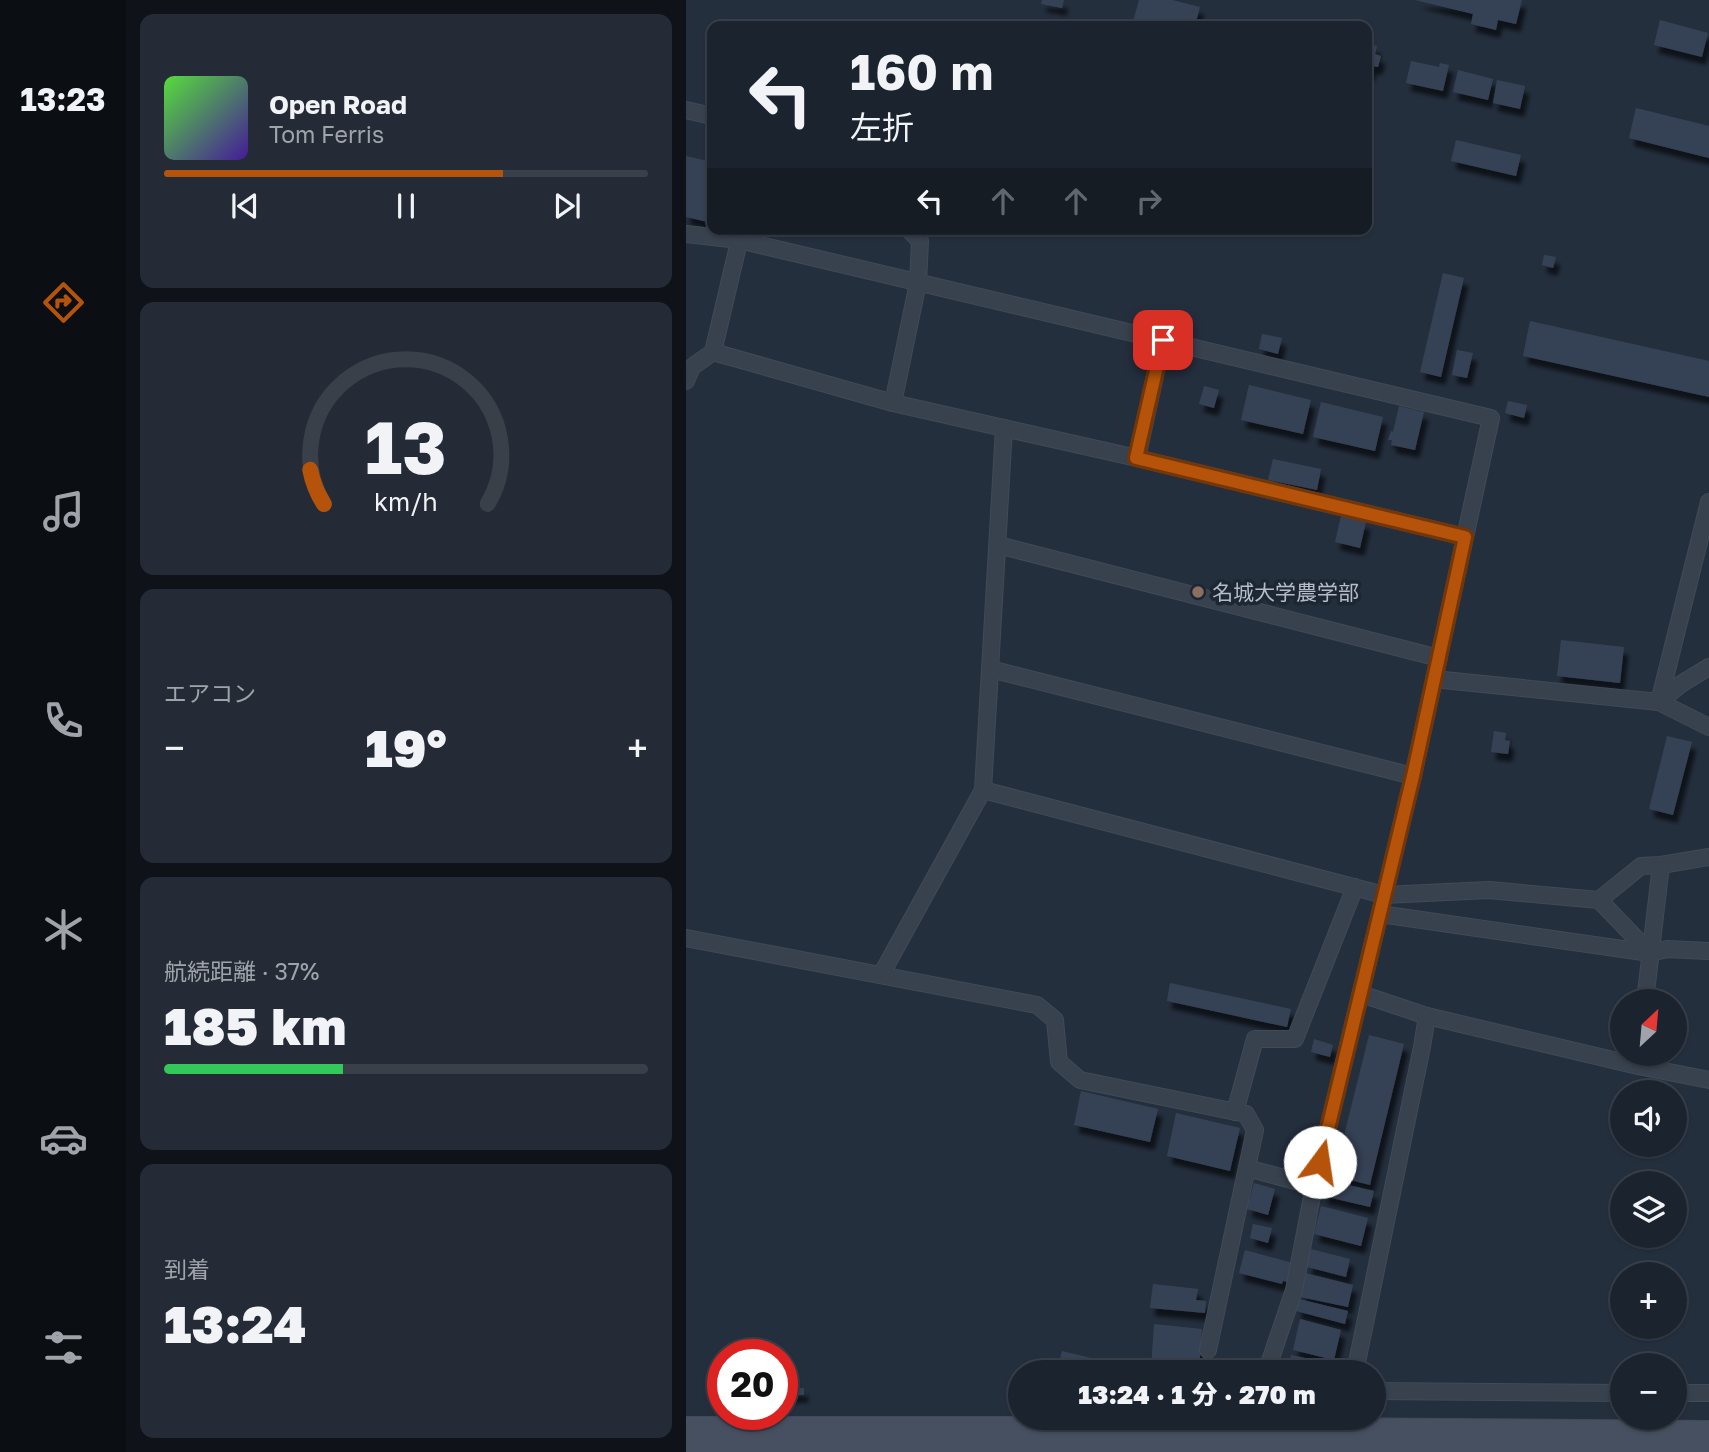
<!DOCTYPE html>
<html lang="ja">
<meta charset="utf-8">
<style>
:root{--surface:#1b232e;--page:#242b36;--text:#f1f3f6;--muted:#a0a4aa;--line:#39404a;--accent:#b45309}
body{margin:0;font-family:"Golos Text","Noto Sans JP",sans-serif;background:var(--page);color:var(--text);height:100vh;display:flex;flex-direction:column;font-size:26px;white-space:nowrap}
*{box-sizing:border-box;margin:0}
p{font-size:23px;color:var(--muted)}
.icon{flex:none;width:38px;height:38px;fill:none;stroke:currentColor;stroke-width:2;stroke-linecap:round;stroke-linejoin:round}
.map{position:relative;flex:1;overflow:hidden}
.side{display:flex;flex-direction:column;gap:14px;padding:14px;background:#0f1319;width:560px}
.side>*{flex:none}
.guide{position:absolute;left:21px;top:21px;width:665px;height:214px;border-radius:14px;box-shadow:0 2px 5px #0004,0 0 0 2px var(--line);background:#1b232e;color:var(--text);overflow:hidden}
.needle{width:46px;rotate:26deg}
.controls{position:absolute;left:924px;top:989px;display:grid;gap:14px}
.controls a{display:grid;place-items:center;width:77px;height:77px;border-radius:50%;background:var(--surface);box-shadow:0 2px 5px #0004,0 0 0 2px var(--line);font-size:35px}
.speed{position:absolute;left:21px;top:1339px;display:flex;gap:14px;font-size:35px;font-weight:700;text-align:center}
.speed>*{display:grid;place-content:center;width:91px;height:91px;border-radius:50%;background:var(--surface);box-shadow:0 2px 5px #0004,0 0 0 2px var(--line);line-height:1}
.speed .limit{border:10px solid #d22;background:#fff;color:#111}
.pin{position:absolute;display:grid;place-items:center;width:60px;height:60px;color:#fff;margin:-30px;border-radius:14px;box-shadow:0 4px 10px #0006}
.me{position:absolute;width:77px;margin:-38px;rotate:14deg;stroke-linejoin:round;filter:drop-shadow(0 0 5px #0008)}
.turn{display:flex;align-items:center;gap:24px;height:147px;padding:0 28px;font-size:32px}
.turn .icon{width:91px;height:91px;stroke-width:2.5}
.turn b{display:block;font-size:49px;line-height:60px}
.lanes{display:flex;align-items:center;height:66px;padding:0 28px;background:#0003;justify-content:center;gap:35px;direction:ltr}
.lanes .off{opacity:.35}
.big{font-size:52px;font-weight:800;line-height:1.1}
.side .tile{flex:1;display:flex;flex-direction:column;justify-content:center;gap:10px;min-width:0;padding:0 24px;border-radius:14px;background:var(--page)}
.side .dial{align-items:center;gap:0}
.dial svg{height:182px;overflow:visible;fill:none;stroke:var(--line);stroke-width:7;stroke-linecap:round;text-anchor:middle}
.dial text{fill:var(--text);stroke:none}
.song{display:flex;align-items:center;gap:21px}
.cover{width:84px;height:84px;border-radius:10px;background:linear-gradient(135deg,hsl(110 70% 55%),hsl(260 70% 35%))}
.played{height:7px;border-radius:4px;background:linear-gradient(90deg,var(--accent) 70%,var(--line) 70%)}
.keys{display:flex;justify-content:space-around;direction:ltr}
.heat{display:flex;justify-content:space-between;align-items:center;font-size:38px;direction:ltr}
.charge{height:10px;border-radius:5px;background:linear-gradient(90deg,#34c759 37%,var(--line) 0)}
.trip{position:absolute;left:322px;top:1360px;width:378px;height:70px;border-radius:35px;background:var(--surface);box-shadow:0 2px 5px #0004,0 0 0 2px var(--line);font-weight:800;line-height:70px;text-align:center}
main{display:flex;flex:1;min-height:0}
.dock{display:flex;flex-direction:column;width:126px;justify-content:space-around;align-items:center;background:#0b0e12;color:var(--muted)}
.dock .icon{width:49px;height:49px}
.dock .active{color:var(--accent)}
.dock b{font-size:32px;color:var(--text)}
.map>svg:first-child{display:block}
.building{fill:#364354;filter:url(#shadow)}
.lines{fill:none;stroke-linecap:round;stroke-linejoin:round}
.service-casing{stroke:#414a57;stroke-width:18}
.secondary-casing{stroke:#414a57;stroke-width:40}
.service{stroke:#38414e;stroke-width:16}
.secondary{stroke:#465061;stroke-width:38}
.route-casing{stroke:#753606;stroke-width:18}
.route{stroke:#b45309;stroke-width:12}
.education-dot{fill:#8d6e63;stroke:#1d2633;stroke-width:2.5}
.labels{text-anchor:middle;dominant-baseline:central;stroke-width:7;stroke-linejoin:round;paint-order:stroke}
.poi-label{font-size:21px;fill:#b4bcc9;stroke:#1d2633;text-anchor:start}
</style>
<main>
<nav class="dock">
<b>13:23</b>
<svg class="icon active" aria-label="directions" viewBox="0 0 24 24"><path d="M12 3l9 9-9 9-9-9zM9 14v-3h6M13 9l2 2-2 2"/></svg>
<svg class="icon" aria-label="music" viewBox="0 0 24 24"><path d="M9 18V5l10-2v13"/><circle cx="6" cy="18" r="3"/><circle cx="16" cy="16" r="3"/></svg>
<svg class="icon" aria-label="phone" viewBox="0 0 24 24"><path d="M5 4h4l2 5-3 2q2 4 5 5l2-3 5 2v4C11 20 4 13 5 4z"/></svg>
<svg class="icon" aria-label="climate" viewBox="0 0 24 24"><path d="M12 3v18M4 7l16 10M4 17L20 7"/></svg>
<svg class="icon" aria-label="car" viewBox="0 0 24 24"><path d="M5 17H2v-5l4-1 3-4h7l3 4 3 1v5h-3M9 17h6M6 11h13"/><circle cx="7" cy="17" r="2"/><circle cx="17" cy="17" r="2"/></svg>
<svg class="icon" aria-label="filters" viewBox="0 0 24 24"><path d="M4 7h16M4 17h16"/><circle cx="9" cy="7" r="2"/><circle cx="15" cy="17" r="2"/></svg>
</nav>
<section class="side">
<div class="tile">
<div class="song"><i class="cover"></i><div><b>Open Road</b><p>Tom Ferris</p></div></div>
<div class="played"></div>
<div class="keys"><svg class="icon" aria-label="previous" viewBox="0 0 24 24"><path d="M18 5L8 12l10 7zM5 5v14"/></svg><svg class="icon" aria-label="pause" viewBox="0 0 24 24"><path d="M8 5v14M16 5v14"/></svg><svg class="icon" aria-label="next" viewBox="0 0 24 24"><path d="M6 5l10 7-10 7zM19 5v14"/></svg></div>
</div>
<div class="tile dial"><svg viewBox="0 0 100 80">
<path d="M14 69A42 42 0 1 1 86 69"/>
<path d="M14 69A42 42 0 0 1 8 54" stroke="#b45309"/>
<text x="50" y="56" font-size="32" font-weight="700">13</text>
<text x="50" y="72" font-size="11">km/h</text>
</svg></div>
<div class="tile"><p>エアコン</p>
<div class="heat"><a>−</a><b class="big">19°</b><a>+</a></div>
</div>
<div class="tile"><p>航続距離 · 37%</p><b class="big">185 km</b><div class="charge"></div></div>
<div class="tile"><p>到着</p><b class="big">13:24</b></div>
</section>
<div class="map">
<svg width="1023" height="1452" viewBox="0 0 1023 1452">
<defs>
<filter id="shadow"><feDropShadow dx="4.5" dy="8" stdDeviation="2" flood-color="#0009"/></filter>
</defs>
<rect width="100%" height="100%" fill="#242f3e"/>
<g class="building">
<path d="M356,0H378L376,8L355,4Z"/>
<path d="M453,0H486L514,7L509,26H467L447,22Z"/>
<path d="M729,0H836L830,24L812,20L810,30L785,24L787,14Z"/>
<path d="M974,20L1022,33L1016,57L968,45Z"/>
<path d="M681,44L691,46L689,54L695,56L692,67L686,66L684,74L681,73Z"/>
<path d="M725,61L753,67L754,63L763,65L757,91L720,83Z"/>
<path d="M772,70L807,79L802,100L767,92Z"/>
<path d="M811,80L839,86L834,109L807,103Z"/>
<path d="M950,108L1023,126V158L943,138Z"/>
<path d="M770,140L835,155L830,176L765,161Z"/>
<path d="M0,156L26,162V223L0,217Z"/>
<path d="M858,255L870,257L867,268L856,265Z"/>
<path d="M757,273L778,278L755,377L734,372Z"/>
<path d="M844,321L1023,361V397L837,356Z"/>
<path d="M576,334L596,338L592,354L573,349Z"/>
<path d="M771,350L787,353L781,378L766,375Z"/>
<path d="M563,385L625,400L617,434L555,420Z"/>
<path d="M518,386L533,390L528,408L513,404Z"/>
<path d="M822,401L841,405L838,418L819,413Z"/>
<path d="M635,402L697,417L689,451L627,437Z"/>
<path d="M713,406L738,412L729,450L705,445L706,440H702L705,431L707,432Z"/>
<path d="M587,459L635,469L631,490L582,480Z"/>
<path d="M655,516L680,522L674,548L649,542Z"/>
<path d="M875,640L938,647L934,683L871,676Z"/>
<path d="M808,731L820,733L819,740L824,741L822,754L805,752Z"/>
<path d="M981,736L1006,742L987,815L963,809Z"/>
<path d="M484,983L605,1009L601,1027L481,1001Z"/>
<path d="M683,1035L718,1044L684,1185L648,1176Z"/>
<path d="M628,1039L647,1045L644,1057L625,1052Z"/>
<path d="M395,1091L472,1109L464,1142L388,1125Z"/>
<path d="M490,1113L554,1128L544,1171L481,1156Z"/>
<path d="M641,1180L688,1191L684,1207L637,1196Z"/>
<path d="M568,1183L589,1189L582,1215L561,1209Z"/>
<path d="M635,1206L682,1218L675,1246L628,1234Z"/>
<path d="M567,1224L586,1228L582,1243L564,1238Z"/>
<path d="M625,1249L664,1259L660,1277L621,1267Z"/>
<path d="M559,1250L607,1263L602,1282L597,1281L596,1284L553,1273Z"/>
<path d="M619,1273L667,1285L662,1307L614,1297Z"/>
<path d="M467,1284L512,1289L510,1300L520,1301L519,1313L464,1308Z"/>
<path d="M613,1299L662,1311L659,1324L610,1311Z"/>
<path d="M614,1319L655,1330L648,1360L607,1350Z"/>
<path d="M468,1324L516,1329L513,1372L465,1369Z"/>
<path d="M376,1351L446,1368L445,1372H371Z"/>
<path d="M605,1355L628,1360L625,1372H602Z"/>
<rect x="96" y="1388" width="22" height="7"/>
</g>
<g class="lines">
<g class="service-casing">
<g id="service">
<path d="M0,110L26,116"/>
<path d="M0,234L53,240L805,418L727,776L628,1186L608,1290L584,1361L581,1372"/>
<path d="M27,352L207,403L451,458L779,537"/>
<path d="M0,381L6,367L27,352L56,229"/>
<path d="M207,403L232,283L234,241L222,229"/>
<path d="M451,458L477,340"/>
<path d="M1023,502L973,702L995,684L1023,667"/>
<path d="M312,545L753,658"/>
<path d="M304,669L727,776"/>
<path d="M748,679L973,702L1023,727"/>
<path d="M297,790L698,895L803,890L913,900L964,953"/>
<path d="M913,900L955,866L975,865L1023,857"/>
<path d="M694,914L964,953L981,949L1023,951"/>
<path d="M0,938L351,1005L369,1020L373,1062L394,1080L560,1114L569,1130L522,1350"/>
<path d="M195,975L297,790L318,428"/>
<path d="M675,994L741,1016L952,1066L1023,1080"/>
<path d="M959,1001L975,865"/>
<path d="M549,1112L569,1039H609L669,887"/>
<path d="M561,1168L628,1186"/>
<path d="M669,1372L736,1047L741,1016"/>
<path d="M688,1391L936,1393"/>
<path d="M989,1393H1023"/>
</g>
</g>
<g class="secondary-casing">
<path id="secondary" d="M0,1436H502L1023,1440"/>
</g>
<use href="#service" class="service"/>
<use href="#secondary" class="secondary"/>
</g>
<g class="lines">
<g class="route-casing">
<path id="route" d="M477,340L450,458L779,537L727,776L634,1162"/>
</g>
<use href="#route" class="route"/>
</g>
<circle class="education-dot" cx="512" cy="592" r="7"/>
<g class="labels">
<g class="poi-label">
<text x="526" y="592">名城大学農学部</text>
</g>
</g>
</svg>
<div class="controls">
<a><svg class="needle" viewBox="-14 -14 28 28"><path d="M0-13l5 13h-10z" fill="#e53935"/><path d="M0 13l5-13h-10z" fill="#a0a4aa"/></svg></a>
<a><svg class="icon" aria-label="sound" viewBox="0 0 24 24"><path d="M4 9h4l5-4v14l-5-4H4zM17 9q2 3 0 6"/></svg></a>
<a><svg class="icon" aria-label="layers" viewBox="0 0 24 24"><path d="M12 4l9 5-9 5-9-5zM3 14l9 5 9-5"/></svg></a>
<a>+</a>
<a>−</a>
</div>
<div class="speed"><div class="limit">20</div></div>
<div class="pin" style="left:477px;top:340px;background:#d93025"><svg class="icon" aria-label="arrive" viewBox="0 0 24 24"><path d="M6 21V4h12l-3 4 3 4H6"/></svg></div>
<svg class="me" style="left:634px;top:1162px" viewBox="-20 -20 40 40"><circle r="19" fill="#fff"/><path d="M0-13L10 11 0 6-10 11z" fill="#b45309"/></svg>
<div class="trip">13:24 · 1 分 · 270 m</div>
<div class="guide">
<div class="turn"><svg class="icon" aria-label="left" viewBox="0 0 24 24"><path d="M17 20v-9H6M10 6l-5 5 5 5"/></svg><div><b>160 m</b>左折</div></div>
<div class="lanes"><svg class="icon" aria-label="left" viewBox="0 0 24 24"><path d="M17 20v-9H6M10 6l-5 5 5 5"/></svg><svg class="icon off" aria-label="ahead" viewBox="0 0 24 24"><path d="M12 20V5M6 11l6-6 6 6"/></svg><svg class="icon off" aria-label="ahead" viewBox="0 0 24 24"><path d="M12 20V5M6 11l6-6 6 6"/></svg><svg class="icon off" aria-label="right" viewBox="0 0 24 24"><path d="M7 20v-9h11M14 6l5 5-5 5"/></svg></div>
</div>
</div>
</main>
